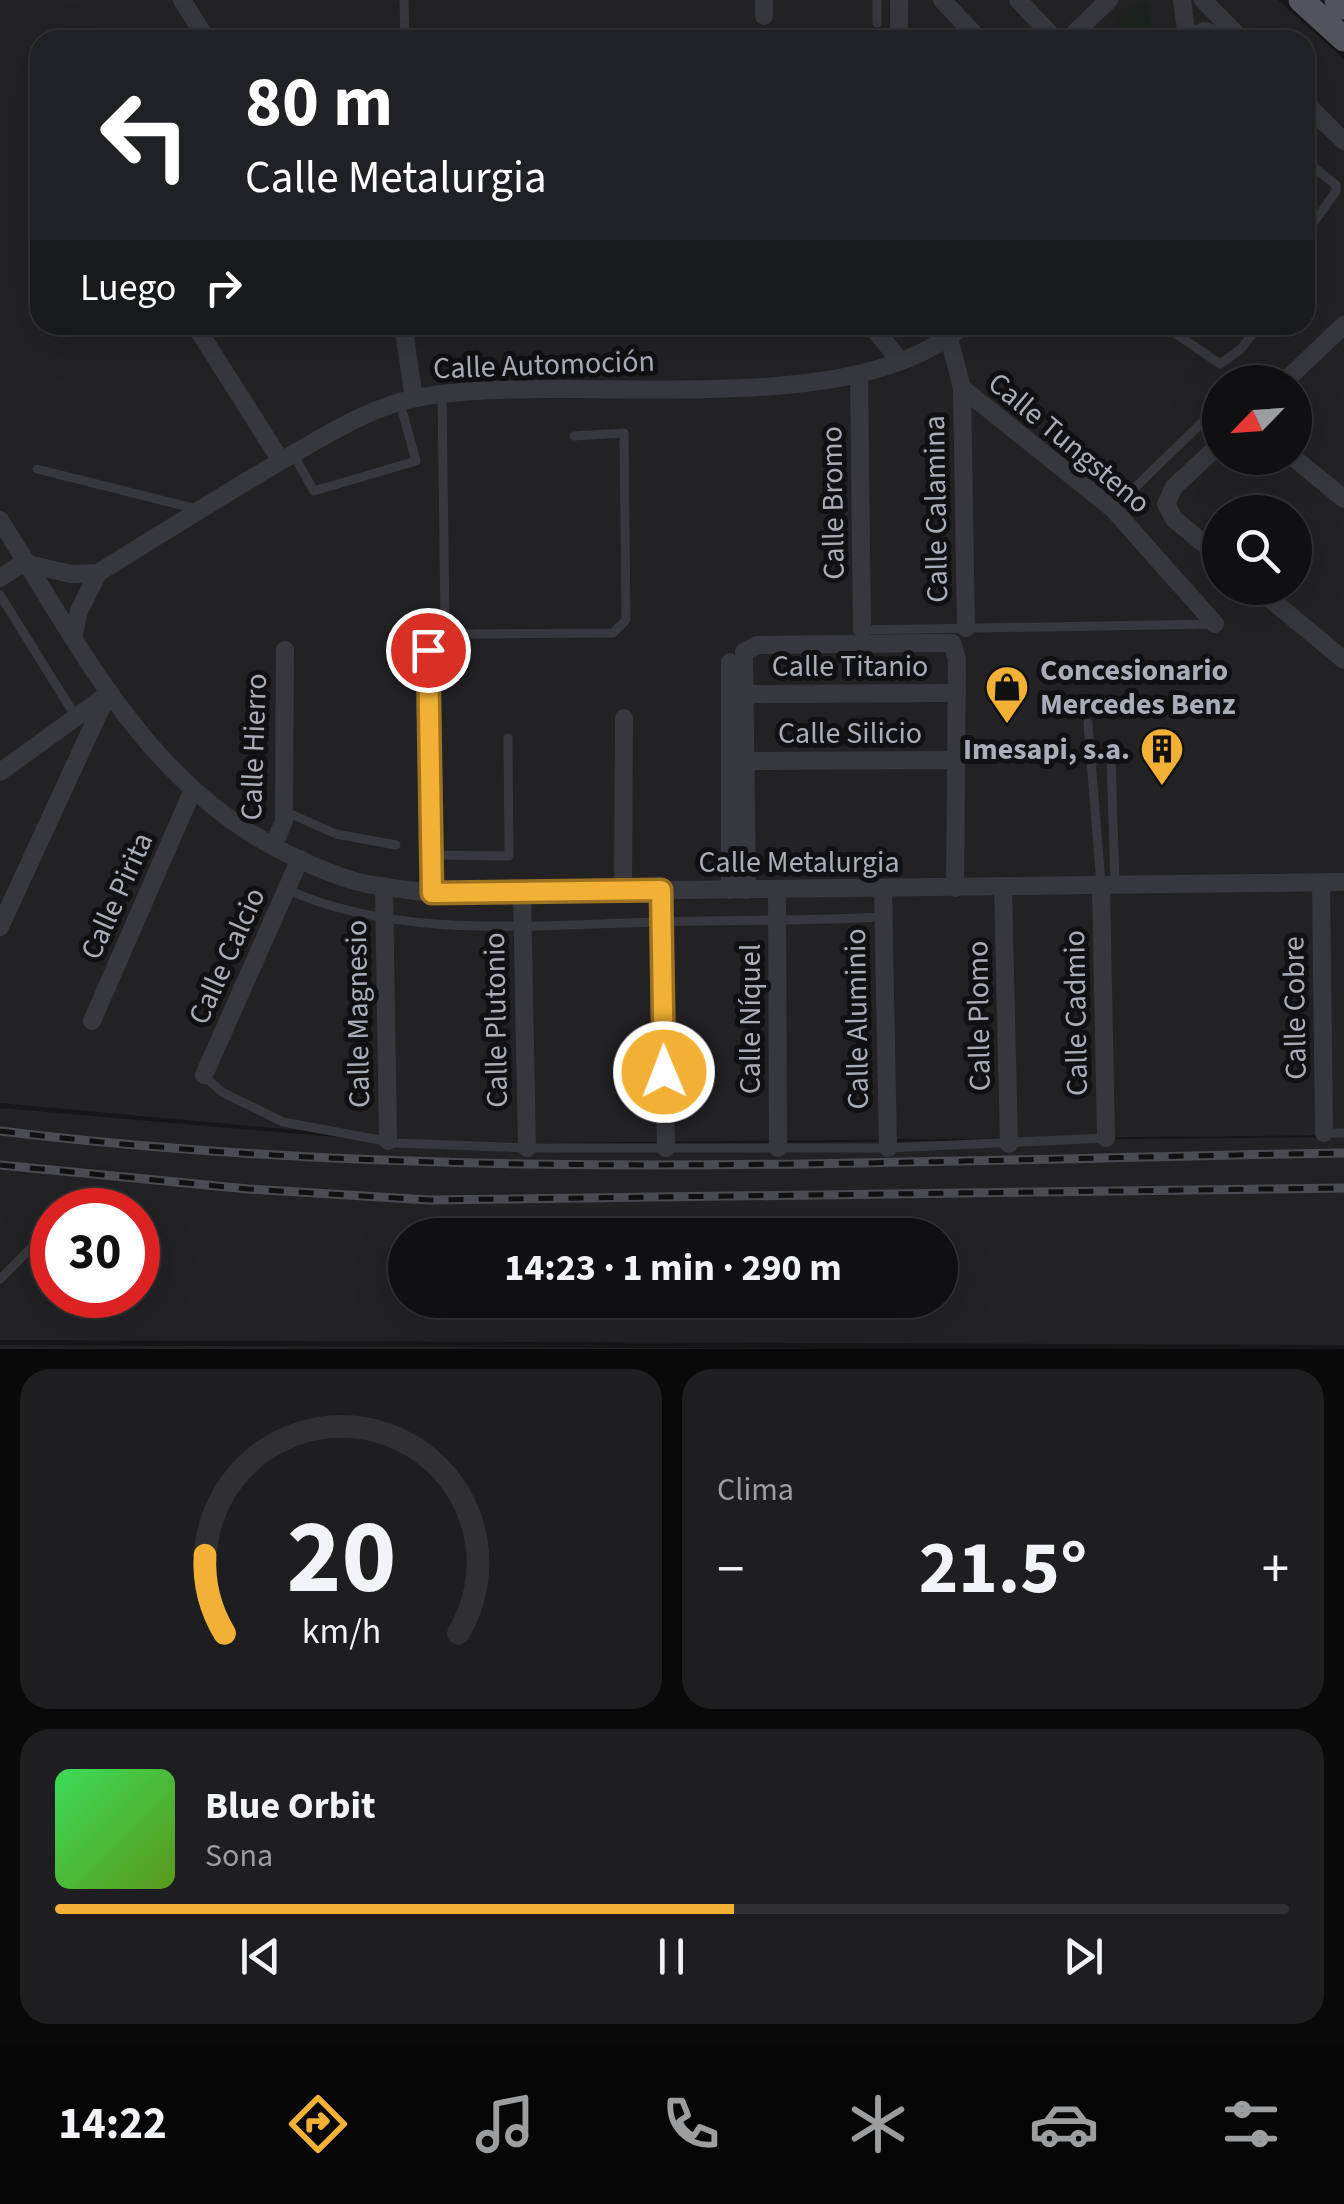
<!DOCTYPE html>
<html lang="es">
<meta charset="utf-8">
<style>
:root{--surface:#101012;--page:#1e1e20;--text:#f1f3f6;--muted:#9c9d9f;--line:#303032;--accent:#f2b134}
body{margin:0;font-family:"Source Sans 3",sans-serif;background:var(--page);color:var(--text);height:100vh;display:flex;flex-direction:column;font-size:38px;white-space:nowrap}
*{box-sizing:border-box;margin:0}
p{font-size:32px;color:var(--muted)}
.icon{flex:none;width:55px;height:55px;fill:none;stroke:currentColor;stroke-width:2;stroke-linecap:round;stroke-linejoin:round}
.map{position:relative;height:1349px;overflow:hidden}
.drawer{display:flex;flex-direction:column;gap:20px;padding:20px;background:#09090a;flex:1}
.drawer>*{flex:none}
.hud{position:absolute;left:30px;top:30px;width:1285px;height:305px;border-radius:30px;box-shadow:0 10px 40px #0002,0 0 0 2px var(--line);background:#202124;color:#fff;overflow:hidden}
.needle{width:65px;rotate:245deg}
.tools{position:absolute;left:1202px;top:365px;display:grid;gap:20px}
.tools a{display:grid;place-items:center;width:110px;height:110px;border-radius:50%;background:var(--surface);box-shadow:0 10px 40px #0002,0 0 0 2px var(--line);font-size:50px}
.speed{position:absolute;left:30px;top:1188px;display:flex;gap:20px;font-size:50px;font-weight:700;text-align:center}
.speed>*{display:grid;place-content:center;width:130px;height:130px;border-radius:50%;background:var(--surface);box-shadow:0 10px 40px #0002,0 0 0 2px var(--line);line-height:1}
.speed .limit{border:15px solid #d22;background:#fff;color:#111}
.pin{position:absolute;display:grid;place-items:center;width:85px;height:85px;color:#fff;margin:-42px;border:5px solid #fff;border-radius:50%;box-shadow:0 2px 10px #0007}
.me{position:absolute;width:110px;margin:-55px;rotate:359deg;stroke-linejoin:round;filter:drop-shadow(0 0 8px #0008)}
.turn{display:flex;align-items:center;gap:35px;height:210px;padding:0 50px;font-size:45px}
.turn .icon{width:130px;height:130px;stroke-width:2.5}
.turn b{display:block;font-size:70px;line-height:85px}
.then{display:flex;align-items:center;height:95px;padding:0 50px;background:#0003;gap:20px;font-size:38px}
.big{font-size:75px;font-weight:700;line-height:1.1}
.drawer .card{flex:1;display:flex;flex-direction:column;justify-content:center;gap:15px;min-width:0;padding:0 35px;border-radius:30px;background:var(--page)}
.drawer .dial{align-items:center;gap:0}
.dial svg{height:260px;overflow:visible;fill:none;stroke:var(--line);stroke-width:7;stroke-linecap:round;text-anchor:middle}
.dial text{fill:var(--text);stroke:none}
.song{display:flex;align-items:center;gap:30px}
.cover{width:120px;height:120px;border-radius:15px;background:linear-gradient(135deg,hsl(130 70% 55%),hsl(90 70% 35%))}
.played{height:10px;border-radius:5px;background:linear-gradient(90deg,var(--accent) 55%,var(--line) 55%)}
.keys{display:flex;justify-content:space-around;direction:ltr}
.heat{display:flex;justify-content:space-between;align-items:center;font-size:55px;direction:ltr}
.drawer .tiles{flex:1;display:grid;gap:20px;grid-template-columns:1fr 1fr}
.card:last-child{grid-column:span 2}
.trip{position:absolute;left:388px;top:1218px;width:570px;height:100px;border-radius:50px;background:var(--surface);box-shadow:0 10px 40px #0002,0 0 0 2px var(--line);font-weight:700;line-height:100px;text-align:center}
.tab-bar{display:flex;height:160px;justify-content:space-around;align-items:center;background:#060607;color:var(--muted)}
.tab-bar .icon{width:70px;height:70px}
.tab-bar .on{color:var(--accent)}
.tab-bar b{font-size:45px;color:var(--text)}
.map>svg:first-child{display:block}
.built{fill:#222225;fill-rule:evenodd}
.green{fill:#1c231d}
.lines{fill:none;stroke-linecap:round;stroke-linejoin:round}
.lane{stroke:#37383d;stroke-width:9}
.street{stroke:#37383d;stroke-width:18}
.primary{stroke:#53555c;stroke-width:25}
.rail-casing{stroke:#4a4c52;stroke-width:9}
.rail{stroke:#111113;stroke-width:5;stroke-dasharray:15;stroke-linecap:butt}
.route-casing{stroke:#9d7322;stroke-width:25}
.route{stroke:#f2b134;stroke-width:18}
.labels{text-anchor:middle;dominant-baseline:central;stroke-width:10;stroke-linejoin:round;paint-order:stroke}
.street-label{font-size:30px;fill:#a8adb8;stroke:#111113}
.poi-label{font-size:30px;font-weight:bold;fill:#a8adb8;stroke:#111113;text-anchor:start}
</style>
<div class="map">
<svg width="1344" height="1349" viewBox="0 0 1344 1349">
<rect width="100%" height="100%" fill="#161618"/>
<g class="built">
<path d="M0,0H1278L1344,59V1135L447,1144L0,1103ZM40,40H1305V325H40ZM1220,382H1295V458H1220ZM1220,512H1295V588H1220Z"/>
<path d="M0,1108L439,1146L1344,1137V1345L0,1340ZM52,1210H138V1295H52ZM405,1235H940V1300H405Z"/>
<path d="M0,1345L870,1349H0Z"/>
</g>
<path class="green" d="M1140,0H1147L1152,40H1116L1117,22Z"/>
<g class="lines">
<g class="lane">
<path d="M404,0L405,40"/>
<path d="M877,0V23"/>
<path d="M1305,160L1336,185V191L1305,235"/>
<path d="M1163,325L1220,364L1241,349L1259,325"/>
<path d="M442,395L445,621L458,634L613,633L626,620L624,433L574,436"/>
<path d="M293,454L314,491L416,461L400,403"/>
<path d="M37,469L197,509"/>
<path d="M1113,509L1220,405"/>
<path d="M0,595L76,717"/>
<path d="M863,630L1213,624"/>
<path d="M1088,723L1101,884"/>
<path d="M1111,757L1115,884"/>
<path d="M284,811L336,834L396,845"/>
<path d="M432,855L509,856L508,738"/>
<path d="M286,889C398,940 535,925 655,922C731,920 807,921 883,917"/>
<path d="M204,1076L222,1092L283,1122L396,1143L527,1148H888L1106,1138"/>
<path d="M1324,1133H1344"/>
<path d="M0,1279L33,1246L52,1244"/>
</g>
<g class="street">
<path d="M182,0L207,40"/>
<path d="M764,0V16"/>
<path d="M899,0V33L906,40"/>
<path d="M942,0L980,40"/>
<path d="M1018,0L1056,40"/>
<path d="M1182,0L1187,38L1205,31L1229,40"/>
<path d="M1203,0L1242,40"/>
<path d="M1067,40L1109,0"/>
<path d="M1305,103L1344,141"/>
<path d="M195,325L281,461"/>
<path d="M403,325L414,398"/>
<path d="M871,325L900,361"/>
<path d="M949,338L962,388L1113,509L1215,624"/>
<path d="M859,376L862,630"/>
<path d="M1284,382L1344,325"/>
<path d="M962,388L966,628"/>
<path d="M1220,444L1174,487L1166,504L1174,519L1220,557"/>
<path d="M1294,458L1344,499"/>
<path d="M0,520C96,672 160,813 342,877C370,887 403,889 432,893L1344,882"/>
<path d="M28,564L71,574L98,573C163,533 227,492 293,454C332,432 371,407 416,398C567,369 847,428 964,325"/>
<path d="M0,578L26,561"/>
<path d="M1257,588L1344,660"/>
<path d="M73,638L79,611L98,573"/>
<path d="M429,649L432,893"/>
<path d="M730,662V890"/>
<path d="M744,694L957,693"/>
<path d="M745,761L956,760"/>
<path d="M0,772L104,697"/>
<path d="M273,846L284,821L285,650"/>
<path d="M1321,883L1324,1133"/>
<path d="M384,886L388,1141"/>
<path d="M1101,886L1106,1138"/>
<path d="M1003,887L1009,1144"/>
<path d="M883,889L888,1148"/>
<path d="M661,890L666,1148"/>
<path d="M747,890L744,652L757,645L932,643H952L957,659L955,888"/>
<path d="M777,890L778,1148"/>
<path d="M623,891L624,718"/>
<path d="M522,892L527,1148"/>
<path d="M0,927L108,693"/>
<path d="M92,1021L192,792"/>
<path d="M204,1075L300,859"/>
</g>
<g class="primary">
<path d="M1301,0L1344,39"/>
<path d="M1337,0L1344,7"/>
</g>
<g class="rail-casing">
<g id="rail">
<path d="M0,1131C445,1185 896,1160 1344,1153"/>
<path d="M0,1165L248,1189L429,1200L1344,1188"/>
</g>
</g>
<use href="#rail" class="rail"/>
</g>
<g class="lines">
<g class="route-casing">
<path id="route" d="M428,650L432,893L661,890L664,1072"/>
</g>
<use href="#route" class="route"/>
</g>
<defs>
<g id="shop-pin" transform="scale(2.25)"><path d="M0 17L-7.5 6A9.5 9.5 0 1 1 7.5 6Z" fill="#f2b134" stroke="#111113"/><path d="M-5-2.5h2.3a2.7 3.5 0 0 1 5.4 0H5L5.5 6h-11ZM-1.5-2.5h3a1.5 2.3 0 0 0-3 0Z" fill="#111"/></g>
<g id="building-pin" transform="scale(2.25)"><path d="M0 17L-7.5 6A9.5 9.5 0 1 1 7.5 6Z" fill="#f2b134" stroke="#111113"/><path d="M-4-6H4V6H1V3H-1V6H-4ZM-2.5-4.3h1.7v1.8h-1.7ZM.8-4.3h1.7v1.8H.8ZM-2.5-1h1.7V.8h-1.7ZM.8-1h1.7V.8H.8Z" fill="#111"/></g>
</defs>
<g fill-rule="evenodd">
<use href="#shop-pin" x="1007" y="687"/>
<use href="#building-pin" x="1162" y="749"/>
</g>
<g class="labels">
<g class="street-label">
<text transform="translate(544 365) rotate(-2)">Calle Automoción</text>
<text transform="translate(1069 443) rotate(40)">Calle Tungsteno</text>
<text transform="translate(833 503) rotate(-91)">Calle Bromo</text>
<text transform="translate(936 509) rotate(-91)">Calle Calamina</text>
<text x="850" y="666">Calle Titanio</text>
<text x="850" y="733">Calle Silicio</text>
<text transform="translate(254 747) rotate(-88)">Calle Hierro</text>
<text x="799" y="862">Calle Metalurgia</text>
<text transform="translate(117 896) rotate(-66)">Calle Pirita</text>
<text transform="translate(227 956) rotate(-66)">Calle Calcio</text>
<text transform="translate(1295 1008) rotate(-91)">Calle Cobre</text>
<text transform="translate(1076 1013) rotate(-91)">Calle Cadmio</text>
<text transform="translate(358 1014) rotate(-91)">Calle Magnesio</text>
<text transform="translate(979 1016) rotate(-91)">Calle Plomo</text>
<text transform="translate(750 1019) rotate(-90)">Calle Níquel</text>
<text transform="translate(857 1019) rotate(-91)">Calle Aluminio</text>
<text transform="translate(496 1020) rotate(-91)">Calle Plutonio</text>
</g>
<g class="poi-label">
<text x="1040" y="670">Concesionario<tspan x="1040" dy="34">Mercedes Benz</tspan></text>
<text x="1130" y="749" text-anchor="end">Imesapi, s.a.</text>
</g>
</g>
</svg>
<div class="tools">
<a><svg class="needle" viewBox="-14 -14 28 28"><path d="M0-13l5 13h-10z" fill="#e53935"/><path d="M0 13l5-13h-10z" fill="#9c9d9f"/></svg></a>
<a><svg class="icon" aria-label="search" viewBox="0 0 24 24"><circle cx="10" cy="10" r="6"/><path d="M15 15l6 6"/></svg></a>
</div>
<div class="speed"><div class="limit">30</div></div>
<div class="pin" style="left:428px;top:650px;background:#d93025"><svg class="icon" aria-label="arrive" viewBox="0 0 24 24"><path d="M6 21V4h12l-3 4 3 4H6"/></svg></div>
<svg class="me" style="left:664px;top:1072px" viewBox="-20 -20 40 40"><circle r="17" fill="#f2b134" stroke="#fff" stroke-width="3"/><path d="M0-11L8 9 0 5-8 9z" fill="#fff"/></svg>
<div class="trip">14:23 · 1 min · 290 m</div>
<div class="hud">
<div class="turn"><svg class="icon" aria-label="left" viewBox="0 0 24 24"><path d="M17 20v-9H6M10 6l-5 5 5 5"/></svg><div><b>80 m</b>Calle Metalurgia</div></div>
<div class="then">Luego<svg class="icon" aria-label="right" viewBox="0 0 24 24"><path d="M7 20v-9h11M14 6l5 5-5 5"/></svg></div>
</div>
</div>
<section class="drawer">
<div class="tiles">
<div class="card dial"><svg viewBox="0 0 100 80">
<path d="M14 69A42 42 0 1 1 86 69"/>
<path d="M14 69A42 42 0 0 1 8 45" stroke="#f2b134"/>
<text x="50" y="56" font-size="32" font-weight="700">20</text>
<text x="50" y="72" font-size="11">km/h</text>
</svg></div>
<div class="card"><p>Clima</p>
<div class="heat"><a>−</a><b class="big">21.5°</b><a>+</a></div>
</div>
<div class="card">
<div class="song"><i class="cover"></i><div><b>Blue Orbit</b><p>Sona</p></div></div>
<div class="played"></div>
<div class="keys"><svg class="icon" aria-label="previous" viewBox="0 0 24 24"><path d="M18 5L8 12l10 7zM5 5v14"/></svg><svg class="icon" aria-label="pause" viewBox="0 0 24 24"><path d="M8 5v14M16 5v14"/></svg><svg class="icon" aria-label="next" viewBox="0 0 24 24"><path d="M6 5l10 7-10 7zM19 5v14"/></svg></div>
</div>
</div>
</section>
<nav class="tab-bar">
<b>14:22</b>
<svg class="icon on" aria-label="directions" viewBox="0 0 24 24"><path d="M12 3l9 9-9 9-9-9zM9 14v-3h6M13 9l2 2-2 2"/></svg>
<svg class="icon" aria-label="music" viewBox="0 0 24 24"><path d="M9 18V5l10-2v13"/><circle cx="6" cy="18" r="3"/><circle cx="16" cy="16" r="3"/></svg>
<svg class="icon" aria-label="phone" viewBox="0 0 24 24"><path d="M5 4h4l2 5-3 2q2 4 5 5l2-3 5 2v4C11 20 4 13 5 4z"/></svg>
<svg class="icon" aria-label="climate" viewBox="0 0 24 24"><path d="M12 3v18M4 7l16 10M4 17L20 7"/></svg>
<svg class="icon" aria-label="car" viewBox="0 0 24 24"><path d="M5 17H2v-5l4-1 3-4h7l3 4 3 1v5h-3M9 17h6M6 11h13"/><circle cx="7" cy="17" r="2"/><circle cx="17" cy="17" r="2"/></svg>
<svg class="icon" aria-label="filters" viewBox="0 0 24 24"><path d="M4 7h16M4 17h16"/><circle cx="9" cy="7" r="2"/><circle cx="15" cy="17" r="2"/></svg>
</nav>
